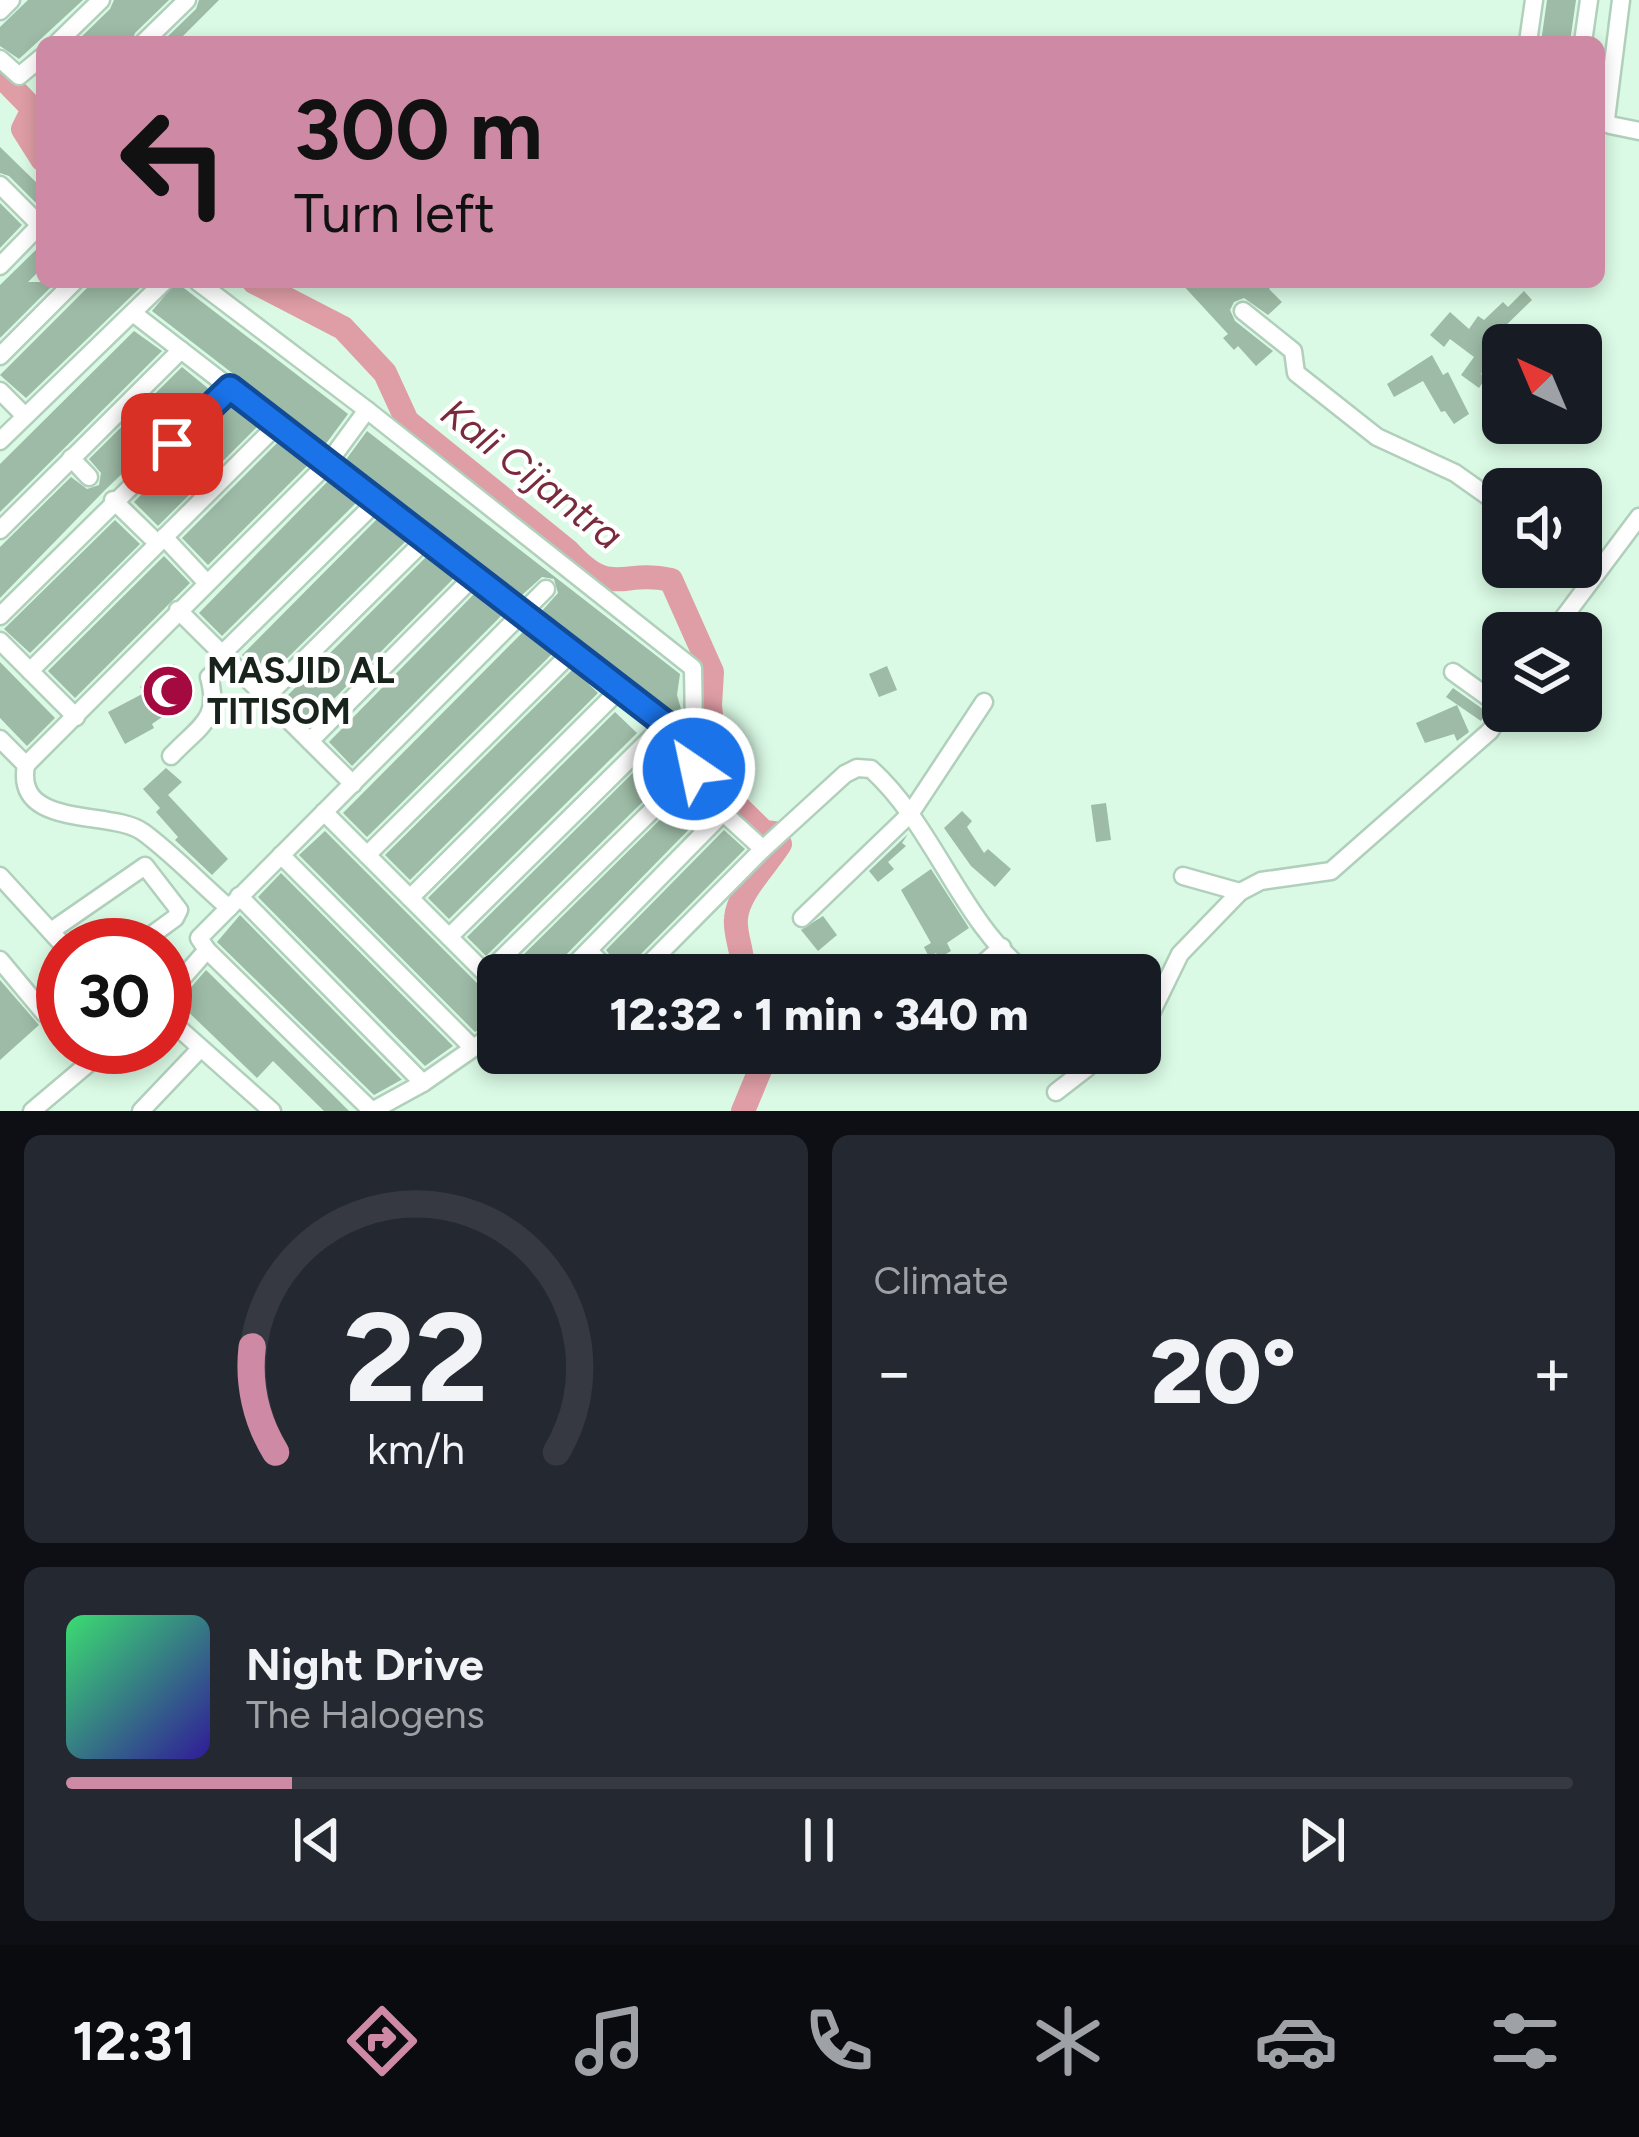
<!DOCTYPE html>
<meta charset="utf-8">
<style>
:root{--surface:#171b24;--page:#242831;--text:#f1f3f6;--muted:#9ea1a6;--line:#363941;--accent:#ce8aa4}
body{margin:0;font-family:Figtree,sans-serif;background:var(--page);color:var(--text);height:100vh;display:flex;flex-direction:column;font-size:45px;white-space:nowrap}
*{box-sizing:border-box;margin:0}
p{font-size:39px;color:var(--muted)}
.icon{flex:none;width:66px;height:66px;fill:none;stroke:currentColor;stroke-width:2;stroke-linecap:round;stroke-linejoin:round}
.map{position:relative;height:1111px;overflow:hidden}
.sheet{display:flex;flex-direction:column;gap:24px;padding:24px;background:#0d0f14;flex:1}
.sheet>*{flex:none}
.top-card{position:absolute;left:36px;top:36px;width:1569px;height:252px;border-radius:18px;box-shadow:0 6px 18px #0003;background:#ce8aa4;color:#111;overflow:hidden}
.needle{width:78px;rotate:316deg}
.fabs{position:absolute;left:1482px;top:324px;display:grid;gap:24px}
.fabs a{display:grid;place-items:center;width:120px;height:120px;border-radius:18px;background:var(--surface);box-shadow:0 6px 18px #0003;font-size:60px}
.speed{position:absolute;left:36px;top:918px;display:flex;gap:24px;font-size:60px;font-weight:700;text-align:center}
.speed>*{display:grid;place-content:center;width:156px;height:156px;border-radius:50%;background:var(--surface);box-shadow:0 6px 18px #0003;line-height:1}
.speed .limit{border:18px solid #d22;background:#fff;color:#111}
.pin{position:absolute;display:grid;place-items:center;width:102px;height:102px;color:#fff;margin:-51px;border-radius:24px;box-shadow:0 6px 18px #0006}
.me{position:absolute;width:132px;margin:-66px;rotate:326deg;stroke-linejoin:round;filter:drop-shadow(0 0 9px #0008)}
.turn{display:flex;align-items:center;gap:42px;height:252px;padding:0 60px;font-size:54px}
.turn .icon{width:156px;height:156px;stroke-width:2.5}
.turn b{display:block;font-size:84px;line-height:102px}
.big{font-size:90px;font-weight:800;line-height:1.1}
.sheet .tile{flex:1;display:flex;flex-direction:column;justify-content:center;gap:18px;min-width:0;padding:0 42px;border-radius:18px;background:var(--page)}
.sheet .dial{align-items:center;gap:0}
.dial svg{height:312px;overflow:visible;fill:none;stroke:var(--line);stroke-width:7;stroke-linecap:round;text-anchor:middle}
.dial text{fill:var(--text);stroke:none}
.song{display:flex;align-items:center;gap:36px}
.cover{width:144px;height:144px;border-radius:18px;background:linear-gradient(135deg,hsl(140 70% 55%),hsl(250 70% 35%))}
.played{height:12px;border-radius:6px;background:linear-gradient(90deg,var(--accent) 15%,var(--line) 15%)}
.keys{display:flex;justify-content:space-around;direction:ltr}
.heat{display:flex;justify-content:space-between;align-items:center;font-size:66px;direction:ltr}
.sheet .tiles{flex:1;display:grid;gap:24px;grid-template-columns:1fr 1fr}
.tile:last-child{grid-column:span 2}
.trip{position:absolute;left:477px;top:954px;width:684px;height:120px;border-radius:18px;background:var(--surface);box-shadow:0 6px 18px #0003;font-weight:800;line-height:120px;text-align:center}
.dock{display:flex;height:192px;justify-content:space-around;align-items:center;background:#090b0e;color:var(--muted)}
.dock .icon{width:84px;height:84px}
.dock .on{color:var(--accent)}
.dock b{font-size:54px;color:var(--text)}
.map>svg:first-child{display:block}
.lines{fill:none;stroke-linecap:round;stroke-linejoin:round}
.river{stroke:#df9da5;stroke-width:24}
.building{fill:#9dbba6}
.minor-casing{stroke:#b1d0bb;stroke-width:21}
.minor{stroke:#fff;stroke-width:16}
.route-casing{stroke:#114b97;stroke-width:30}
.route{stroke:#1a73e8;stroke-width:21}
.labels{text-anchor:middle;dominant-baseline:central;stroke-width:9;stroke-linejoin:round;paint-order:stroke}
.poi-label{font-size:36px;font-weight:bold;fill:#17231b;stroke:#fff;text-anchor:start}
.water-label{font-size:39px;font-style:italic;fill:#792b3b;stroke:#fff}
</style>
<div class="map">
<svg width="1639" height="1111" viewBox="0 0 1639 1111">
<rect width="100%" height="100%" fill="#dafae5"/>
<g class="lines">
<g class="river">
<path d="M0,75L33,109L23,129L42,159"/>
<path d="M254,282L343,328L385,373L407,421L568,551C612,599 620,569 671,580L712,672L710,705L718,787L764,832L774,833L780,844C767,865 738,893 736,918C734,937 746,955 741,975"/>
<path d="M743,1111L767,1053"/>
</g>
</g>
<g class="building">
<path d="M28,0H83L19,59L0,46V27Z"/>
<path d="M114,0H169L135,33L132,42H76L110,9Z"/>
<path d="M199,0H219L177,42H162L196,9Z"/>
<path d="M1547,0H1576L1570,42H1541Z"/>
<path d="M0,147L42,188V209L9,176L0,173Z"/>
<path d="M0,203L22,225L0,248Z"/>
<path d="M42,244V268L28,282H56L0,338V285Z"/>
<path d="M93,282H146L26,398L0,375Z"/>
<path d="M176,282L348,414L325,445L152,311Z"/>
<path d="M1180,282H1277L1269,289L1282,302L1268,315L1244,298L1234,302L1230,310L1235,321L1273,351L1256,366L1238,346L1234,350L1223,338L1228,334Z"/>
<path d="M1524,291L1532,300L1496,335L1508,343L1503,345L1497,359L1494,357L1481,374L1486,378L1479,388L1461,375L1474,357L1450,339L1444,347L1430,335L1450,312L1469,329L1478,316L1484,320L1503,302L1508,307Z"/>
<path d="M134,331L162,351L0,512V464Z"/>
<path d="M1432,355L1443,375L1448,372L1469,414L1454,424L1445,411L1441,412L1423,381L1394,397L1387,384Z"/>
<path d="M182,367L210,390L105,490L0,598V547L71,477L87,489L99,485L101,473L89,459Z"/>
<path d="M232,405L258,426L158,526L134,502Z"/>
<path d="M367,431L680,674L677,695L681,709L675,716L541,612L558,593L554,579L542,577L521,596L345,461Z"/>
<path d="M279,441L308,465L208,565L182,538Z"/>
<path d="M329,480L357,502L222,636L199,613Z"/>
<path d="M378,518L407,540L266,679L242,655Z"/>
<path d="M115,520L140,544L30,653L4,629Z"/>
<path d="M164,556L190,583L75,698L48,671Z"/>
<path d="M427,556L455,577L310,723L285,698Z"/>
<path d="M475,593L503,614L352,766L329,742Z"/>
<path d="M524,631L553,653L367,837L343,813Z"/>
<path d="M0,662L55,718L27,746L0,718Z"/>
<path d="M174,664L195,694L152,724L154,728L125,744L108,712L144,693L140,687Z"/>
<path d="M887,666L897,690L879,697L869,674Z"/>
<path d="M573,669L598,693L410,880L385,855Z"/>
<path d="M1453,688L1487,712L1481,721L1446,697Z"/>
<path d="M1457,705L1469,732L1457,741L1454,734L1425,743L1416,723Z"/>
<path d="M615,712L637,733L449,919L428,898Z"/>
<path d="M654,752L674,771L486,956L467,937Z"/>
<path d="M166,768L182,782L168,795L228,859L212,875L175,840L178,837L156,812L160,808L143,789Z"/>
<path d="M685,795L705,813L555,966L552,975L504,974Z"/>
<path d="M1106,803L1111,840L1096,842L1091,805Z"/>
<path d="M962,811L972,821L967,827L984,853L988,849L1011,869L995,887L971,866L944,828Z"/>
<path d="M724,830L745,849L629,966L625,975L606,950Z"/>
<path d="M325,831L489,995L498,998V1018L475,1032L299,855Z"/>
<path d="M908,834L902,843L906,846L888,862L894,869L878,882L869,871Z"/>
<path d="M931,869L969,928L947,943L951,951L939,958L936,953L929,957L924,947L931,943L901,890Z"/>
<path d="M281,873L453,1046L425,1066L258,897Z"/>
<path d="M240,915L402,1080H401L374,1095L217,942Z"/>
<path d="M823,916L837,935L818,951L801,930Z"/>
<path d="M206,970L318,1080L349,1111H324L273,1061L257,1078L178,1002Z"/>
<path d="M0,980L39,1025L0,1060Z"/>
</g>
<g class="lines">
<g class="minor-casing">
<g id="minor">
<path d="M1621,0L1606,119L1610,125L1639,131"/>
<path d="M0,11L11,0"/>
<path d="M58,42L101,0"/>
<path d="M144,42L187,0"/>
<path d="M1528,42L1534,0"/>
<path d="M1583,42L1589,0"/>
<path d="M0,59L19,76L42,57"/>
<path d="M0,185L42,227"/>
<path d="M0,266L40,225"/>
<path d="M198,282L367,410L693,668L695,787L763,849L638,975"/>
<path d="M1243,311L1293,351L1296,373L1377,437L1455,473L1503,507"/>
<path d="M133,313L694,746"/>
<path d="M0,356L74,282"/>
<path d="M0,391L25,416"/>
<path d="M0,441L164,282"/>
<path d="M71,458L89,477"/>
<path d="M113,500L151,537"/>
<path d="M0,530L181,350"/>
<path d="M164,537L207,583"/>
<path d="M178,610L353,784"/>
<path d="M0,616L231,388"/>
<path d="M1552,633L1639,517"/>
<path d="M0,641L76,717"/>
<path d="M222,654L377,501"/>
<path d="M30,671L278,424"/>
<path d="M1453,672L1503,708"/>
<path d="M266,697L426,539"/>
<path d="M0,739L26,765L328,463L367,410"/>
<path d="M310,741L474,576"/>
<path d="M171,756C199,726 221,720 209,677L228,659"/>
<path d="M26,765C14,830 111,809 143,832C173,854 200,883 229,908"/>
<path d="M324,812L498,986"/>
<path d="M763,849L845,774L857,768L871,769C935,827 960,921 1029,975"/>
<path d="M281,855L473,1048"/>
<path d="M367,855L572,652"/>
<path d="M0,876L63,945"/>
<path d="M1183,876L1240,892"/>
<path d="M239,896L423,1083"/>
<path d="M410,898L620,689"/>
<path d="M802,918L910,814L984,702"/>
<path d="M51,931L145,866L179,910L175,918L138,945"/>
<path d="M449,937L665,724"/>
<path d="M589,951L613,975"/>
<path d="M0,960L45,1014L63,1003"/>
<path d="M486,974L694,769"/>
<path d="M564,975L724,812"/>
<path d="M970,975L1002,947"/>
<path d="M165,998L207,950"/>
<path d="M165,1016L272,1111"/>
<path d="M1140,1036L1180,954L1240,892L1261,881L1331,871L1490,731L1503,711"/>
<path d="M944,1063L956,1053"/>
<path d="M1056,1092L1087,1068L1098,1053"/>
<path d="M32,1111L108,1047"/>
<path d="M141,1111L199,1050"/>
<path d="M372,1111L207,950L199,938L546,589"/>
<path d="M372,1111L423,1083L498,1031"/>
</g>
</g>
<use href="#minor" class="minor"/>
</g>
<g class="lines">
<g class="route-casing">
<path id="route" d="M172,444L230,388L694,746V769"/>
</g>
<use href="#route" class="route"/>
</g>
<defs>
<g id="mosque-disc" transform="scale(2.7)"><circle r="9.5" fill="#a40a3f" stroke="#fff"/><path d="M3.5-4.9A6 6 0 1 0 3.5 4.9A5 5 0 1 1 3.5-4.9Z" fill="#fff"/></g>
</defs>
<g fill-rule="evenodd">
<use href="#mosque-disc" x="168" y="691"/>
</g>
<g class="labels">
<g class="poi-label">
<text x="207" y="670">MASJID AL<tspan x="207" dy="41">TITISOM</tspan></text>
</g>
<g class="water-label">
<text transform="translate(532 474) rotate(38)">Kali Cijantra</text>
</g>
</g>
</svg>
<div class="fabs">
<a><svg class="needle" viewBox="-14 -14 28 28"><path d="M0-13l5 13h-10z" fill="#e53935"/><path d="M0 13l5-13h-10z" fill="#9ea1a6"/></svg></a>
<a><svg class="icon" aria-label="sound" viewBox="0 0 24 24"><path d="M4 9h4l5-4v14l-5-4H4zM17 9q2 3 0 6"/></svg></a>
<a><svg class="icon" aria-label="layers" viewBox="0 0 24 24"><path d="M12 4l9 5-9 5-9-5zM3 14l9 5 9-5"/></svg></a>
</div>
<div class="speed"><div class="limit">30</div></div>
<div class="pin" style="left:172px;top:444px;background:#d93025"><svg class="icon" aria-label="arrive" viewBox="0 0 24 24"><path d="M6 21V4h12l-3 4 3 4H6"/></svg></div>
<svg class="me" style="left:694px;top:769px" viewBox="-20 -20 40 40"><circle r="17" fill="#1a73e8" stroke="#fff" stroke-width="3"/><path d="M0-11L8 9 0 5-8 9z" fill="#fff"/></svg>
<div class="trip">12:32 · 1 min · 340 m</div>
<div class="top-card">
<div class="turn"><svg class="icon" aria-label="left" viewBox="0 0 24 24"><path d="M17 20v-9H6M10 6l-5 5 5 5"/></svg><div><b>300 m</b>Turn left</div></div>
</div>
</div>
<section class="sheet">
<div class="tiles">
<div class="tile dial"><svg viewBox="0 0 100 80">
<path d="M14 69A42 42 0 1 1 86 69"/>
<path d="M14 69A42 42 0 0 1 8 42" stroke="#ce8aa4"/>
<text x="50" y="56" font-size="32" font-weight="700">22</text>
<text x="50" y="72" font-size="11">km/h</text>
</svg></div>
<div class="tile"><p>Climate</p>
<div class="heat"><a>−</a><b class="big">20°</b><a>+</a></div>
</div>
<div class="tile">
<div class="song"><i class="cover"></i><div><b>Night Drive</b><p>The Halogens</p></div></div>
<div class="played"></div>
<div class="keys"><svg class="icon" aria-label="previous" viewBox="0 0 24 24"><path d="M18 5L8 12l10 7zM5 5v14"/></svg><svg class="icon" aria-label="pause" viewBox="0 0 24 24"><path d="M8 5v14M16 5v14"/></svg><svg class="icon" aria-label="next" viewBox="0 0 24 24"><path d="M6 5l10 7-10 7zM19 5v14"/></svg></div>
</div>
</div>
</section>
<nav class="dock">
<b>12:31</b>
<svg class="icon on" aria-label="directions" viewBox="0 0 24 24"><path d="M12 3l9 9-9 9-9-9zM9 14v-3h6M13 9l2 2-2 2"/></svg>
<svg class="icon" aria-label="music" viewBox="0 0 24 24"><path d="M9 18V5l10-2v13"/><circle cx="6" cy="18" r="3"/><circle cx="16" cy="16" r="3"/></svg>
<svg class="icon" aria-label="phone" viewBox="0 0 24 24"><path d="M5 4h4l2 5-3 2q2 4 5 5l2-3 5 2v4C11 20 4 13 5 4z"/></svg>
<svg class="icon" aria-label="climate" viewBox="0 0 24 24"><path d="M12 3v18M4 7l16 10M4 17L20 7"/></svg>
<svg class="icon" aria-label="car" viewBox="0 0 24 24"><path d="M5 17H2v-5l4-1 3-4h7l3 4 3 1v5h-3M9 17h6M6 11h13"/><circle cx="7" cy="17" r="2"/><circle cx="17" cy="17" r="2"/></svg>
<svg class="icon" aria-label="filters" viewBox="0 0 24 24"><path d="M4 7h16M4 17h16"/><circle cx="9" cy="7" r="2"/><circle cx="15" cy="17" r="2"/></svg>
</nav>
